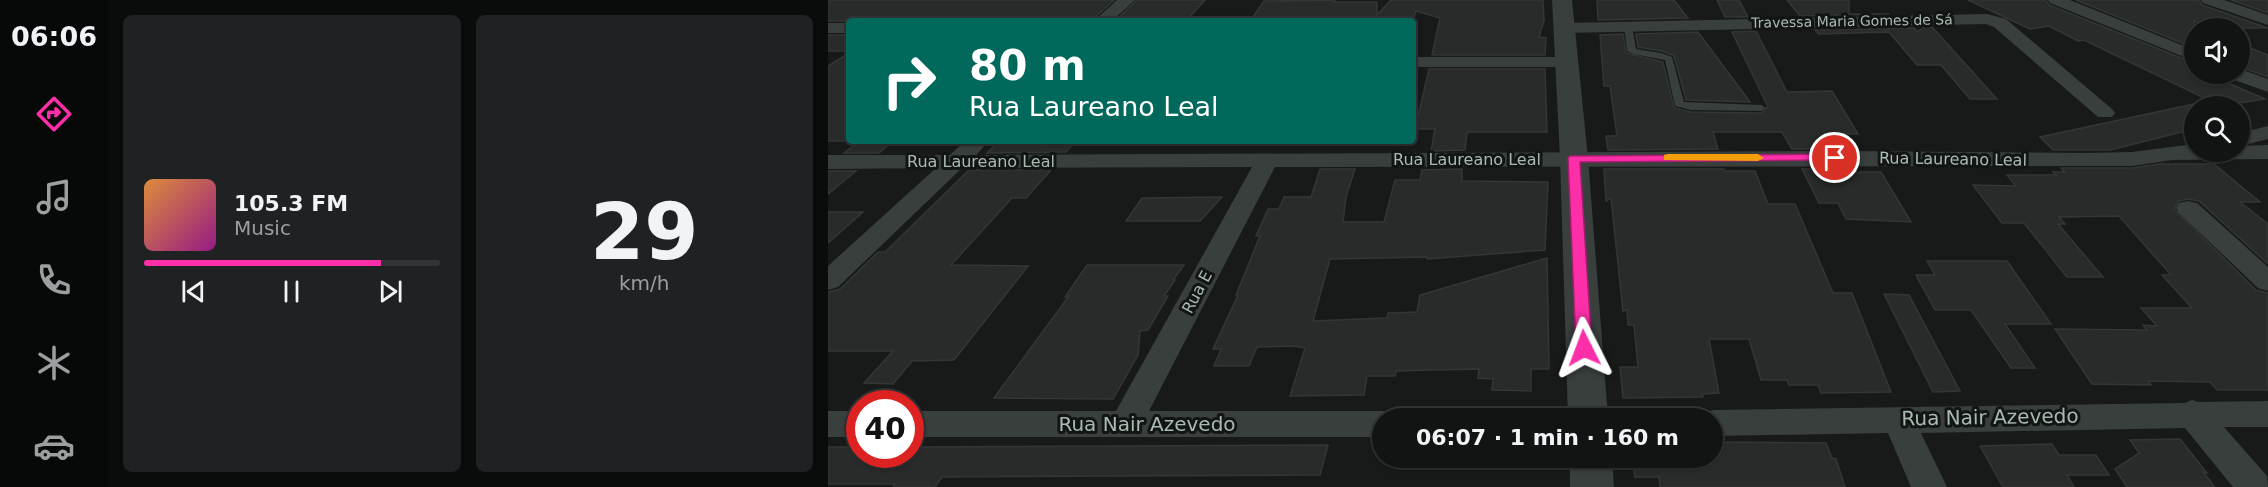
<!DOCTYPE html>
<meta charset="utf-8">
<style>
:root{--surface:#121414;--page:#1f2122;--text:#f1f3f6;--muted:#9c9ea0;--line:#313334;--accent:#fc2ea8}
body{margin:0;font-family:"DejaVu Sans",sans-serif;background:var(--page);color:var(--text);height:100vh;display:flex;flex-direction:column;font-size:22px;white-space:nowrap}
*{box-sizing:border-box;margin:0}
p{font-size:20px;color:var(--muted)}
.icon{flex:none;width:33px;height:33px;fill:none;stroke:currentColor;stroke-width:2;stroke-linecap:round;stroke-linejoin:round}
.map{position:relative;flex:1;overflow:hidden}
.sheet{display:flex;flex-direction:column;gap:15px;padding:15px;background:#0a0b0b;width:720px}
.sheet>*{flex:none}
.top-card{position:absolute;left:18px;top:18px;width:570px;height:126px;border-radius:6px;box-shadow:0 2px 4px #0004,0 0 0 2px var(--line);background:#00695c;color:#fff;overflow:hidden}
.tools{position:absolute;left:1356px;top:18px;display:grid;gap:12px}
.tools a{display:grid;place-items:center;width:66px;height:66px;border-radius:50%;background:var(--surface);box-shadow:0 2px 4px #0004,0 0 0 2px var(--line);font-size:30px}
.speed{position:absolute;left:18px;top:390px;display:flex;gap:12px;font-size:30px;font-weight:700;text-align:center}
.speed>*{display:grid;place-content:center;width:78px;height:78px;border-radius:50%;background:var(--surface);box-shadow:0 2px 4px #0004,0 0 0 2px var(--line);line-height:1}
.speed .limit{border:9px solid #d22;background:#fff;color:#111}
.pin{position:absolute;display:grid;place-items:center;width:51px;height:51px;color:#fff;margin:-26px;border:3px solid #fff;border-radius:50%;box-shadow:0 2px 6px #0007}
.me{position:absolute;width:66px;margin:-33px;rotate:357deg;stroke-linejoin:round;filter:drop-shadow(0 0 4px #0008)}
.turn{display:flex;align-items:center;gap:21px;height:126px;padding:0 24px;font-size:27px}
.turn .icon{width:78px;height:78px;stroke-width:2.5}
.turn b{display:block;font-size:42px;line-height:51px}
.sheet .card{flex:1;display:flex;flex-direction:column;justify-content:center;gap:9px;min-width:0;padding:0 21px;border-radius:9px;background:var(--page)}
.sheet .dial{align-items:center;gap:0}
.dial b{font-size:78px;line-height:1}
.song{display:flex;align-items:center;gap:18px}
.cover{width:72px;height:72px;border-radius:9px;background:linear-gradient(135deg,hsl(30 70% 55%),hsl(310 70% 35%))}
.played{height:6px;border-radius:3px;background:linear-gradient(90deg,var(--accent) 80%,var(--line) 80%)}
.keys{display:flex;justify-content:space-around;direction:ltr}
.sheet .tiles{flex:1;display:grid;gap:15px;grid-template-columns:repeat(2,1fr)}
.trip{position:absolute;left:544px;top:408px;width:351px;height:60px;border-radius:30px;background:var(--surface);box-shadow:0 2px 4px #0004,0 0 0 2px var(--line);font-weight:700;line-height:60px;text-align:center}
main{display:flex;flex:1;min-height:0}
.tabs{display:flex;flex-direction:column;width:108px;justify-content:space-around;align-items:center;background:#070808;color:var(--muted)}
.tabs .icon{width:42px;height:42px}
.tabs .current{color:var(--accent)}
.tabs b{font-size:27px;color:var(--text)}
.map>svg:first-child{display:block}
.building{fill:#282b2a;stroke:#323635;stroke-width:1.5}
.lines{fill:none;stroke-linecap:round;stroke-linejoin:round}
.service{fill:#383f3c;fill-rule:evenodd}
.minor{fill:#383f3c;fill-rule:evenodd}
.tertiary{fill:#383f3c;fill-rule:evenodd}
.route{fill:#fc2ea8;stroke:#a41e6d;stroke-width:1.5}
.slow{fill:#f59e0b}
.labels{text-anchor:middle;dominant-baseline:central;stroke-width:6;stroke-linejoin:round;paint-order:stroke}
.far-street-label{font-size:14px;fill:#a9bbb1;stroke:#131515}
.street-label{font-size:16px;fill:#a9bbb1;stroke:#131515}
.near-street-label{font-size:20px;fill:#a9bbb1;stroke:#131515}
</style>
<main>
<nav class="tabs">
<b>06:06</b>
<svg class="icon current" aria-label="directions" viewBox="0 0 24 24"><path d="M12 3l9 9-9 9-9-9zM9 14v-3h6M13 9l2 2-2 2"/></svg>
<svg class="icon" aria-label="music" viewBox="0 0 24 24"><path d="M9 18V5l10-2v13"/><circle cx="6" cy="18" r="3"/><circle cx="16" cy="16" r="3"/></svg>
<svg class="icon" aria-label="phone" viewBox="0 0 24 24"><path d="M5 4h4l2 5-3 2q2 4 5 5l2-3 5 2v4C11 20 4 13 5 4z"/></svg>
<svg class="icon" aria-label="climate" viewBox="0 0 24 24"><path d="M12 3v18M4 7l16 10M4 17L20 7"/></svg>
<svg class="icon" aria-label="car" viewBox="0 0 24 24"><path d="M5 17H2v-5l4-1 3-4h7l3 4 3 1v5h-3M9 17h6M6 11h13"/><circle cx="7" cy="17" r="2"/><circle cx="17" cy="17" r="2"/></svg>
</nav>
<section class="sheet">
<div class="tiles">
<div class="card">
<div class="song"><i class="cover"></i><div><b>105.3 FM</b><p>Music</p></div></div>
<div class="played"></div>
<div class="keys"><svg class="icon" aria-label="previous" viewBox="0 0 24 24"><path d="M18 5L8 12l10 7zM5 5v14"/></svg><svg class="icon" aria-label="pause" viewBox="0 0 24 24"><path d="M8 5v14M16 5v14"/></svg><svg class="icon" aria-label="next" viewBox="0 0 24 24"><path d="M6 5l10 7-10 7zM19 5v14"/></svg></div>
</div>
<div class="card dial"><b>29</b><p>km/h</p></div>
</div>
</section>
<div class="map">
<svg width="1440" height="487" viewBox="0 0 1440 487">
<rect width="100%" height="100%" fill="#181a1a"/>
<g class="building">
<path d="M0,0H286L264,20L69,21H0Z"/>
<path d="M309,0H377L358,21L288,20Z"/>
<path d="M507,0L506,2H549V15L563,0H715L716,21L711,37L718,38L717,55H604L612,18L588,11L585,20L422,21L436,1Z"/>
<path d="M769,0H846L860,18L770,20Z"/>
<path d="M889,0H911L920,17H897Z"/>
<path d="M959,0H1021V14H1062L972,16Z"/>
<path d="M1140,0H1218L1221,5L1366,63V74H1379L1437,99L1393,106L1256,40L1250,41L1221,26L1202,29Z"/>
<path d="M1248,0H1371L1374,5L1440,28H1386L1366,21V48Z"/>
<path d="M1403,0H1440V13Z"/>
<path d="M1104,27L1169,99H1142L1113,65H1089L1061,32L991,34L987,30L1087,28V31H1091L1094,28Z"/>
<path d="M928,31L959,92L1004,91L1030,134H1009L1017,149H964L954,132H885L890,149L780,150L778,136H789L782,86H776L772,35L795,34L798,53L835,62L846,108L863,112L933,113L940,107L904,32Z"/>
<path d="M870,32L922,102L858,100L846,56L834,51L810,47L808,34Z"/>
<rect x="0" y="35" width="21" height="16"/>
<path d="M1412,44L1440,55V77L1412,67Z"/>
<path d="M21,53V82L16,85H21V141H0V66Z"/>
<path d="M601,69H717L719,132H639L637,150L603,151L607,129H587Z"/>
<path d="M1366,104V129L1282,150H1225L1212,137Z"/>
<path d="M31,141H65L51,153H16Z"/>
<path d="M171,141H248L238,152L159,153Z"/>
<path d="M1331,164H1386L1432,202H1412L1440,224V264L1371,201L1360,199L1351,201L1346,209L1428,290L1440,293V390H1389L1382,382H1377L1320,381L1323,385L1264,384L1227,329L1319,330L1315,325L1329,326L1313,308H1364L1334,275H1343L1291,216L1231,217L1237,224H1230L1275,277H1239L1196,223H1174L1145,185L1188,186L1179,175H1228L1225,172H1237L1233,168H1304Z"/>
<path d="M492,169H527L518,197L515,222H556L567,180H592L594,170L634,169V181L720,182L717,250L599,259V257L502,259L485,321L559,318L560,313L589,312L592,295L719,258L721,369H703V391L664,390L665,379L650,378L651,369L602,370L568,371L567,376H539L536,395L462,396L477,348L467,346L429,347L421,366H386L393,349H385L410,295H408L432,236H428L440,209H451L456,197H483Z"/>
<path d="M776,169H896V171H927L940,204H967L1005,293H1024L1063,392L993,393L990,385H961L959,380H933L921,339H881L891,393L874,394L875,397L795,398L792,367H810L806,325H800L799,310L795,311L783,198L778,201Z"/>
<path d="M974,169H1027L1029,172H1053L1083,222L1018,219L1010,203H991Z"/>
<path d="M141,170H223L198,198H184L123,265L200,266L126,360L84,361L65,384L36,383L65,351H0V292L12,289L50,252H57Z"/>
<path d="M0,171H28L0,194Z"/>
<path d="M394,197L372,221H298L314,198Z"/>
<path d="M0,212H35L0,243Z"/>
<path d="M1099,261H1179L1223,324H1177L1207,368H1183L1143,310H1107L1088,275H1107Z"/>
<path d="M259,265H356L345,280H347L336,296H340L320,330L312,331L310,355L285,399L166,398L241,296L237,297Z"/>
<path d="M1056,294L1081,295L1132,391L1105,392Z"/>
<path d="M1352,439L1379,473L1375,472L1387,487H1299L1287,469L1311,453L1302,440Z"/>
<path d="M885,442L998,443L1004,458L1008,459L1017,487H832L831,477H807L804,458H885Z"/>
<path d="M1224,444L1231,455H1268L1281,475H1239L1246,487H1175L1152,446Z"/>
<path d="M500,445L492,475L114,477L107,487H65L67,484H0V447H32V454H82V447Z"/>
</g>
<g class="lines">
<path class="service" d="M800,23L804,26L808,49L833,53L844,57L856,102L933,105L938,108L933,111L863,110L847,106L837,60L805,54L799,51L796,26Z"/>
<g class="minor">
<path d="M289,0H307L284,21H266Z"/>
<path d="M1220,0H1242L1366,50V61L1222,3Z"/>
<path d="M1373,0H1396L1440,15V25L1375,3Z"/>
<path d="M1159,14L1178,19L1284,109L1287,113L1284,117H1270L1166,27L1158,24L737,33L729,28L737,23Z"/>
<rect x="0" y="23" width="21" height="10"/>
<path d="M585,57H739L745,58L748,62L745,66L739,67H585Z"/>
<path d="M1412,69L1440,79V92L1401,78L1399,74H1412Z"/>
<path d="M1440,126V139L1412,146L1440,145V159L1344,160L1304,166L447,167L321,411H555L567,415L569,418H555V437H82V411H288L424,167L134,168L10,287L0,290V266L108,168L0,169V155H122L137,141H161L148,155L1007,151L1257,153L1304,152L1366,144V152H1412V133Z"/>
<path d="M1360,201L1369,203L1440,267V291L1430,288L1351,213L1348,208L1351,203Z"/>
<path d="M1364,400L1370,402L1440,401V427H1396L1439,476L1440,487H1405L1357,428L1093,433L1119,487H1083L1060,433L885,436V418H871L873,414L885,410L1357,403Z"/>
<rect x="0" y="411" width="32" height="26"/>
</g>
<g class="tertiary">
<path d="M724,0H744L760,158L780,418H740L732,158Z"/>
<path d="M742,458H784L786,487H742Z"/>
</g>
</g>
<path class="route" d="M1007,154L1013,158L1011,160L752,162L764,348L762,352H751L748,348L740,158L742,156Z"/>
<path class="slow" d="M840,154H930L936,158L930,161L836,160V155Z"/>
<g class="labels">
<g class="far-street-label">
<text transform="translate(1024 21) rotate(-1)">Travessa Maria Gomes de Sá</text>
</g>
<g class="street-label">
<text x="639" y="159">Rua Laureano Leal</text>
<text transform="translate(1125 159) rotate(1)">Rua Laureano Leal</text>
<text x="153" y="161">Rua Laureano Leal</text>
<text transform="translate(369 292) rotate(-62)">Rua E</text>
</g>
<g class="near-street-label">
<text transform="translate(1162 417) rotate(-1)">Rua Nair Azevedo</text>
<text x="319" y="424">Rua Nair Azevedo</text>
</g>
</g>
</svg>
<div class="tools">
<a><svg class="icon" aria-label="sound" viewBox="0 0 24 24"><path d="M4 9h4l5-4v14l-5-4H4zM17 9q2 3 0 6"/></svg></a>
<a><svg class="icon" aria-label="search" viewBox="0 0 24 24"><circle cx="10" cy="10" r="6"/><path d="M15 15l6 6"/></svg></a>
</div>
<div class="speed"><div class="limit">40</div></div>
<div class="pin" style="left:1007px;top:158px;background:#d93025"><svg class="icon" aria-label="arrive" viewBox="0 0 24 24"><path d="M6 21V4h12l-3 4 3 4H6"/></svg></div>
<svg class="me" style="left:756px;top:348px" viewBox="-20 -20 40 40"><path d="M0-17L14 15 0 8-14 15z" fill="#fc2ea8" stroke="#fff" stroke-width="4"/></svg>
<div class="trip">06:07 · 1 min · 160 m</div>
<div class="top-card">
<div class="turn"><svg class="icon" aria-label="right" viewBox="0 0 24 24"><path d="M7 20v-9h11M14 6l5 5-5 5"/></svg><div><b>80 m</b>Rua Laureano Leal</div></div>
</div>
</div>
</main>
